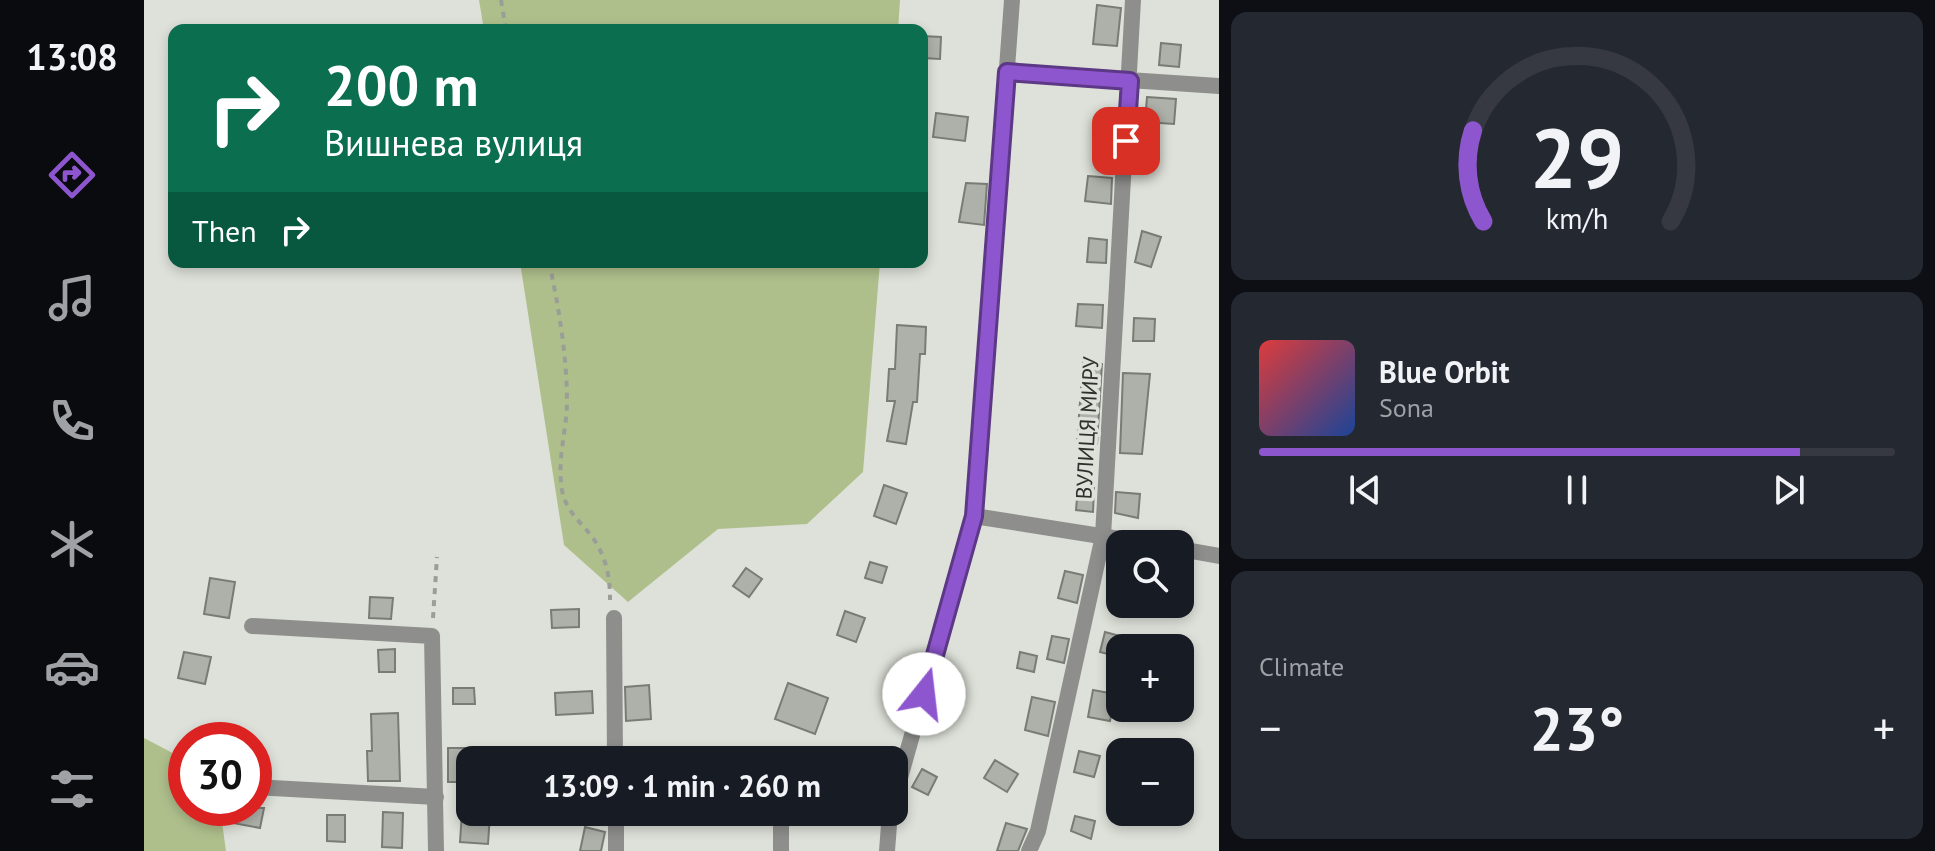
<!DOCTYPE html>
<meta charset="utf-8">
<style>
:root{--surface:#171b24;--page:#242831;--text:#f1f3f6;--muted:#9ea1a6;--line:#363941;--accent:#8e56ce}
body{margin:0;font-family:"PT Sans",sans-serif;background:var(--page);color:var(--text);height:100vh;display:flex;flex-direction:column;font-size:30px;white-space:nowrap}
*{box-sizing:border-box;margin:0}
p{font-size:26px;color:var(--muted)}
.icon{flex:none;width:44px;height:44px;fill:none;stroke:currentColor;stroke-width:2;stroke-linecap:round;stroke-linejoin:round}
.map{position:relative;flex:1;overflow:hidden}
.drawer{display:flex;flex-direction:column;gap:12px;padding:12px;background:#0d0f14;width:716px}
.drawer>*{flex:none}
.guide{position:absolute;left:24px;top:24px;width:760px;height:244px;border-radius:16px;box-shadow:0 4px 12px #0003;background:#0b6e4f;color:#fff;overflow:hidden}
.buttons{position:absolute;left:962px;top:530px;display:grid;gap:16px}
.buttons a{display:grid;place-items:center;width:88px;height:88px;border-radius:16px;background:var(--surface);box-shadow:0 4px 12px #0003;font-size:40px}
.speed{position:absolute;left:24px;top:722px;display:flex;gap:16px;font-size:40px;font-weight:700;text-align:center}
.speed>*{display:grid;place-content:center;width:104px;height:104px;border-radius:50%;background:var(--surface);box-shadow:0 4px 12px #0003;line-height:1}
.speed .limit{border:12px solid #d22;background:#fff;color:#111}
.pin{position:absolute;display:grid;place-items:center;width:68px;height:68px;color:#fff;margin:-34px;border-radius:16px;box-shadow:0 4px 12px #0006}
.me{position:absolute;width:88px;margin:-44px;rotate:16deg;stroke-linejoin:round;filter:drop-shadow(0 0 6px #0008)}
.turn{display:flex;align-items:center;gap:28px;height:168px;padding:0 24px;font-size:36px}
.turn .icon{width:104px;height:104px;stroke-width:2.5}
.turn b{display:block;font-size:56px;line-height:68px}
.then{display:flex;align-items:center;height:76px;padding:0 24px;background:#0003;gap:16px;font-size:30px}
.big{font-size:60px;font-weight:700;line-height:1.1}
.drawer .tile{flex:1;display:flex;flex-direction:column;justify-content:center;gap:12px;min-width:0;padding:0 28px;border-radius:16px;background:var(--page)}
.drawer .dial{align-items:center;gap:0}
.dial svg{height:208px;overflow:visible;fill:none;stroke:var(--line);stroke-width:7;stroke-linecap:round;text-anchor:middle}
.dial text{fill:var(--text);stroke:none}
.song{display:flex;align-items:center;gap:24px}
.cover{width:96px;height:96px;border-radius:12px;background:linear-gradient(135deg,hsl(0 70% 55%),hsl(220 70% 35%))}
.played{height:8px;border-radius:4px;background:linear-gradient(90deg,var(--accent) 85%,var(--line) 85%)}
.keys{display:flex;justify-content:space-around;direction:ltr}
.heat{display:flex;justify-content:space-between;align-items:center;font-size:44px;direction:ltr}
.trip{position:absolute;left:312px;top:746px;width:452px;height:80px;border-radius:16px;background:var(--surface);box-shadow:0 4px 12px #0003;font-weight:700;line-height:80px;text-align:center}
main{display:flex;flex:1;min-height:0}
.tabs{display:flex;flex-direction:column;width:144px;justify-content:space-around;align-items:center;background:#090b0e;color:var(--muted)}
.tabs .icon{width:56px;height:56px}
.tabs .selected{color:var(--accent)}
.tabs b{font-size:36px;color:var(--text)}
.map>svg:first-child{display:block}
.green{fill:#afbf8c}
.building{fill:#aeb1a9;stroke:#797b75;stroke-width:2}
.lines{fill:none;stroke-linecap:round;stroke-linejoin:round}
.path{stroke:#9b9d97;stroke-width:4;stroke-dasharray:6 6;stroke-linecap:butt}
.street{stroke:#8e8f8c;stroke-width:16}
.route-casing{stroke:#5c3886;stroke-width:20}
.route{stroke:#8e56ce;stroke-width:14}
.labels{text-anchor:middle;dominant-baseline:central;stroke-width:7;stroke-linejoin:round;paint-order:stroke}
.street-label{font-size:22px;fill:#2f302d;stroke:#dee1d9}
</style>
<main>
<nav class="tabs">
<b>13:08</b>
<svg class="icon selected" aria-label="directions" viewBox="0 0 24 24"><path d="M12 3l9 9-9 9-9-9zM9 14v-3h6M13 9l2 2-2 2"/></svg>
<svg class="icon" aria-label="music" viewBox="0 0 24 24"><path d="M9 18V5l10-2v13"/><circle cx="6" cy="18" r="3"/><circle cx="16" cy="16" r="3"/></svg>
<svg class="icon" aria-label="phone" viewBox="0 0 24 24"><path d="M5 4h4l2 5-3 2q2 4 5 5l2-3 5 2v4C11 20 4 13 5 4z"/></svg>
<svg class="icon" aria-label="climate" viewBox="0 0 24 24"><path d="M12 3v18M4 7l16 10M4 17L20 7"/></svg>
<svg class="icon" aria-label="car" viewBox="0 0 24 24"><path d="M5 17H2v-5l4-1 3-4h7l3 4 3 1v5h-3M9 17h6M6 11h13"/><circle cx="7" cy="17" r="2"/><circle cx="17" cy="17" r="2"/></svg>
<svg class="icon" aria-label="filters" viewBox="0 0 24 24"><path d="M4 7h16M4 17h16"/><circle cx="9" cy="7" r="2"/><circle cx="15" cy="17" r="2"/></svg>
</nav>
<div class="map">
<svg width="1075" height="851" viewBox="0 0 1075 851">
<rect width="100%" height="100%" fill="#dee1d9"/>
<g class="green">
<path d="M335,0H756L754,30H340Z"/>
<path d="M376,262H736L719,472L663,524L574,529L484,602L420,545Z"/>
<path d="M0,738L42,760V808H76L82,851H0Z"/>
</g>
<g class="building">
<path d="M953,5L977,8L973,46L949,44Z"/>
<path d="M778,36L797,37L796,59L778,58Z"/>
<path d="M1017,43L1037,45L1035,67L1015,65Z"/>
<path d="M1003,97L1032,99L1030,124L1001,122Z"/>
<path d="M792,113L824,117L821,141L789,137Z"/>
<path d="M953,119L971,120L969,161L957,160L958,139H953Z"/>
<path d="M944,176L968,178L967,204L941,201Z"/>
<path d="M822,183L843,184L840,225L815,222Z"/>
<path d="M998,231L1017,237L1007,267L991,262Z"/>
<path d="M945,238L963,240L962,263L943,262Z"/>
<path d="M934,304L959,305L958,328L932,326Z"/>
<path d="M990,318L1011,319L1010,341H989Z"/>
<path d="M753,325L782,327L781,354H776L773,402H769L762,444L743,441L751,401H743L745,369H751Z"/>
<path d="M939,361L958,364L953,444L933,443Z"/>
<path d="M979,373L1006,374L998,454L976,453Z"/>
<path d="M740,485L763,493L752,524L730,516Z"/>
<path d="M934,487L950,488L949,512L932,510Z"/>
<path d="M972,492L996,494L994,518L971,513Z"/>
<path d="M726,562L743,567L738,583L721,578Z"/>
<path d="M602,568L618,579L605,597L589,586Z"/>
<path d="M921,571L939,575L933,603L914,598Z"/>
<path d="M66,578L91,582L85,618L60,614Z"/>
<path d="M226,597L249,598L247,619L225,618Z"/>
<path d="M435,609V627L408,628L407,610Z"/>
<path d="M701,611L721,618L712,642L693,635Z"/>
<path d="M961,632L976,636V657L956,652Z"/>
<path d="M908,636L925,639L920,663L903,659Z"/>
<path d="M251,649V672H235L234,650Z"/>
<path d="M40,652L67,657L61,684L34,678Z"/>
<path d="M876,652L893,656L890,672L873,668Z"/>
<path d="M644,683L684,698L671,734L631,719Z"/>
<path d="M505,685L507,719L482,721L481,687Z"/>
<path d="M309,688H330L331,704H309Z"/>
<path d="M949,690L971,694L966,721L944,717Z"/>
<path d="M448,691L449,713L412,715L411,693Z"/>
<path d="M888,697L911,702L904,736L881,730Z"/>
<path d="M254,713L256,781H224L223,751H228L227,714Z"/>
<rect x="304" y="748" width="22" height="34"/>
<path d="M935,751L956,756L950,777L930,772Z"/>
<path d="M851,760L874,774L863,792L840,778Z"/>
<path d="M778,769L793,777L784,795L768,787Z"/>
<path d="M92,808H120L116,828L89,823Z"/>
<path d="M239,812L259,813L258,848L238,847Z"/>
<path d="M318,812L346,814L344,844L316,842Z"/>
<path d="M183,815H201V842L183,841Z"/>
<path d="M931,816L951,821L947,839L927,831Z"/>
<path d="M862,823L883,829L874,851H853Z"/>
<path d="M441,827L461,832L457,851H436Z"/>
</g>
<g class="lines">
<g class="path">
<path d="M357,0L362,30"/>
<path d="M405,262C415,308 423,356 423,404C422,433 413,460 418,490C422,513 439,523 451,541C463,560 466,578 466,600"/>
<path d="M289,618L293,557"/>
</g>
<g class="street">
<path d="M863,72L1075,86"/>
<path d="M830,516L1007,544"/>
<path d="M1036,549L1075,556"/>
<path d="M470,618L471,760"/>
<path d="M108,626L288,636L292,851"/>
<path d="M638,760L639,756"/>
<path d="M110,787L292,797"/>
<path d="M750,799L830,516L868,0"/>
<path d="M472,812V851"/>
<path d="M637,851V812"/>
<path d="M743,851L746,812"/>
<path d="M885,851L894,831L959,536L989,0"/>
</g>
</g>
<g class="lines">
<g class="route-casing">
<path id="route" d="M780,694L830,516L863,72L986,81L982,141"/>
</g>
<use href="#route" class="route"/>
</g>
<g class="labels">
<g class="street-label">
<text transform="translate(943 428) rotate(-87)">ВУЛИЦЯ МИРУ</text>
</g>
</g>
</svg>
<div class="buttons">
<a><svg class="icon" aria-label="search" viewBox="0 0 24 24"><circle cx="10" cy="10" r="6"/><path d="M15 15l6 6"/></svg></a>
<a>+</a>
<a>−</a>
</div>
<div class="speed"><div class="limit">30</div></div>
<div class="pin" style="left:982px;top:141px;background:#d93025"><svg class="icon" aria-label="arrive" viewBox="0 0 24 24"><path d="M6 21V4h12l-3 4 3 4H6"/></svg></div>
<svg class="me" style="left:780px;top:694px" viewBox="-20 -20 40 40"><circle r="19" fill="#fff"/><path d="M0-13L10 11 0 6-10 11z" fill="#8e56ce"/></svg>
<div class="trip">13:09 · 1 min · 260 m</div>
<div class="guide">
<div class="turn"><svg class="icon" aria-label="right" viewBox="0 0 24 24"><path d="M7 20v-9h11M14 6l5 5-5 5"/></svg><div><b>200 m</b>Вишнева вулиця</div></div>
<div class="then">Then<svg class="icon" aria-label="right" viewBox="0 0 24 24"><path d="M7 20v-9h11M14 6l5 5-5 5"/></svg></div>
</div>
</div>
<section class="drawer">
<div class="tile dial"><svg viewBox="0 0 100 80">
<path d="M14 69A42 42 0 1 1 86 69"/>
<path d="M14 69A42 42 0 0 1 10 34" stroke="#8e56ce"/>
<text x="50" y="56" font-size="32" font-weight="700">29</text>
<text x="50" y="72" font-size="11">km/h</text>
</svg></div>
<div class="tile">
<div class="song"><i class="cover"></i><div><b>Blue Orbit</b><p>Sona</p></div></div>
<div class="played"></div>
<div class="keys"><svg class="icon" aria-label="previous" viewBox="0 0 24 24"><path d="M18 5L8 12l10 7zM5 5v14"/></svg><svg class="icon" aria-label="pause" viewBox="0 0 24 24"><path d="M8 5v14M16 5v14"/></svg><svg class="icon" aria-label="next" viewBox="0 0 24 24"><path d="M6 5l10 7-10 7zM19 5v14"/></svg></div>
</div>
<div class="tile"><p>Climate</p>
<div class="heat"><a>−</a><b class="big">23°</b><a>+</a></div>
</div>
</section>
</main>
